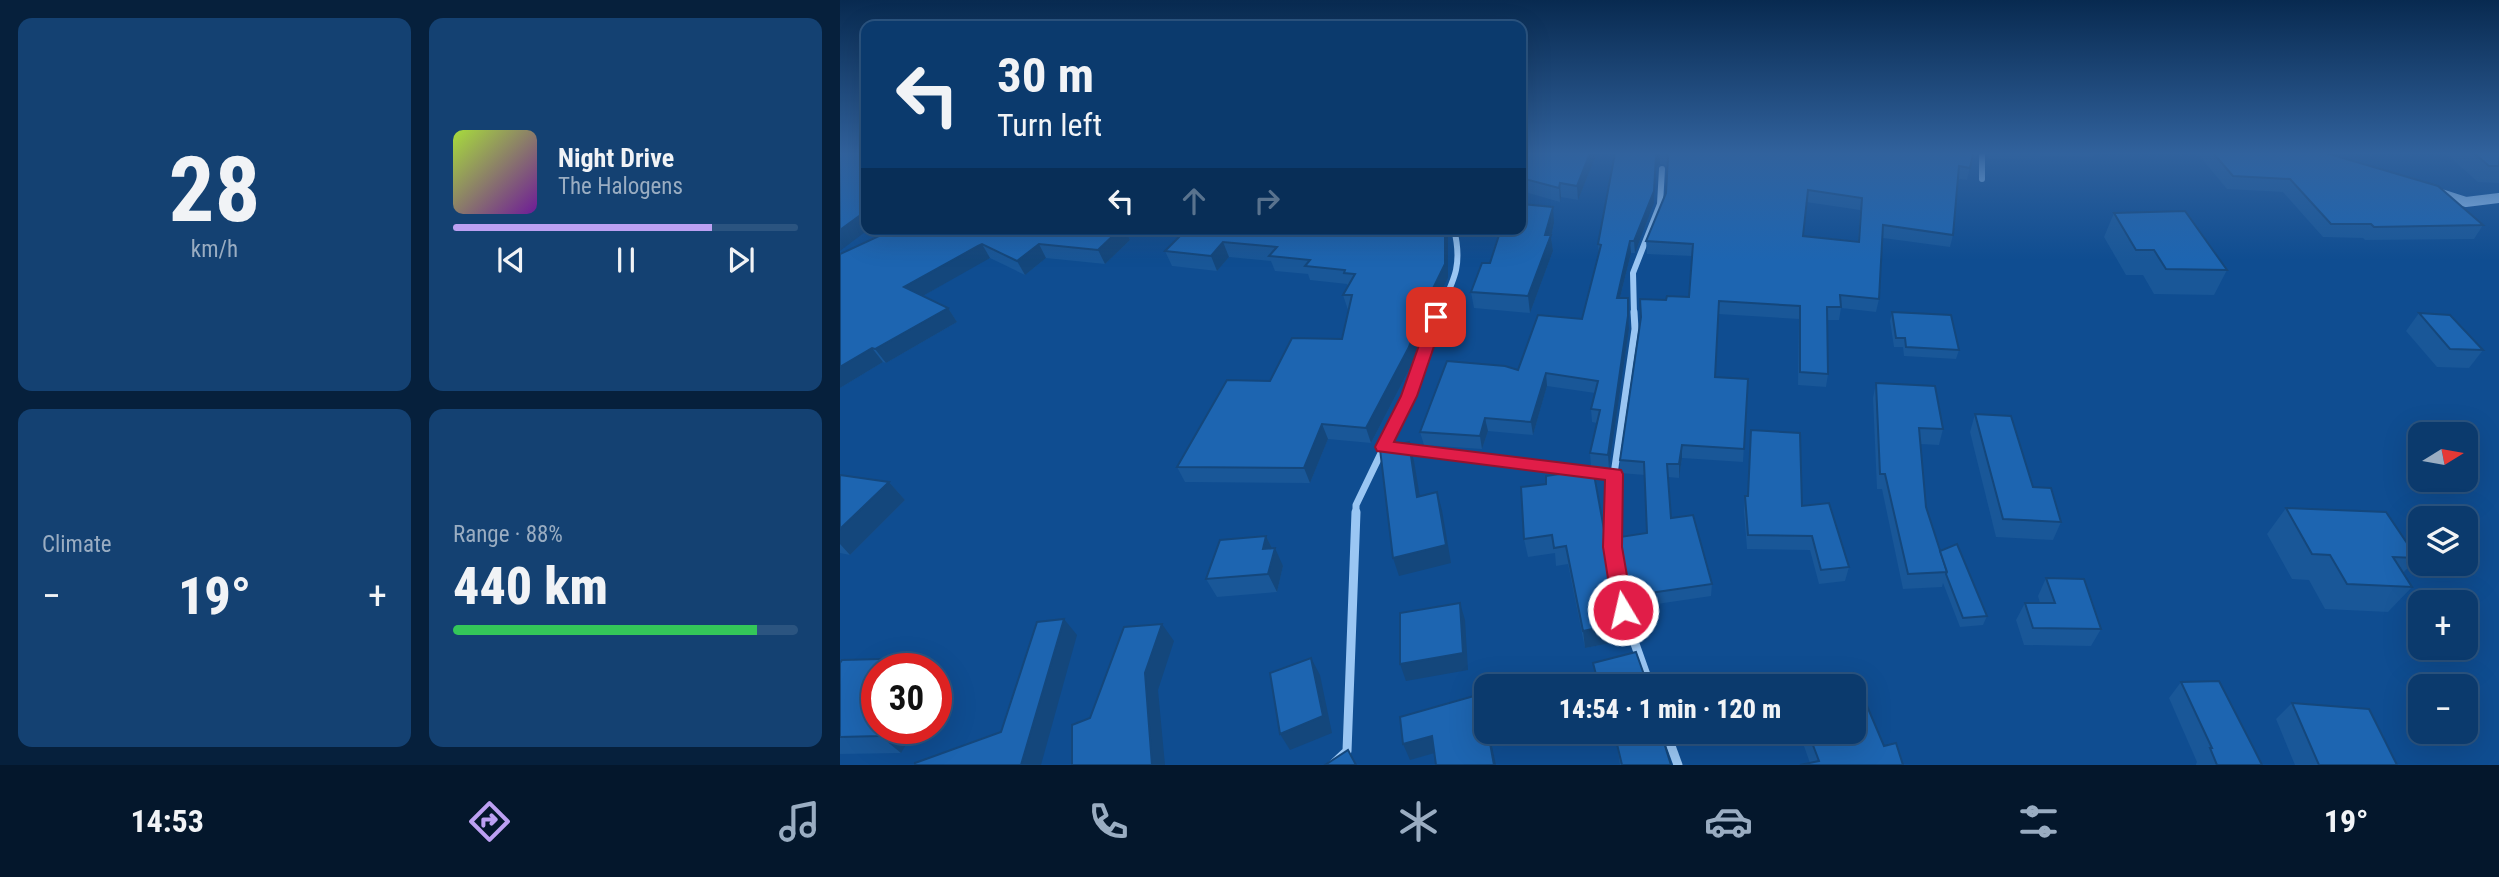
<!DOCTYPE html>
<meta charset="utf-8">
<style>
:root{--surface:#0b3a6d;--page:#144172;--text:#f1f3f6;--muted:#9aadc2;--line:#2b5480;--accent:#bca0f2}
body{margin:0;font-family:"Roboto Condensed",sans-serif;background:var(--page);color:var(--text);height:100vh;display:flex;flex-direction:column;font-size:26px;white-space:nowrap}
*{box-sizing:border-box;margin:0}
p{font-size:23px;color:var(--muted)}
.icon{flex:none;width:38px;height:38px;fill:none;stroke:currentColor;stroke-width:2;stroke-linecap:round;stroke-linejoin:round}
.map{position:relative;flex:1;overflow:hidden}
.panel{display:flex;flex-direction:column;gap:18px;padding:18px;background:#06203c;width:840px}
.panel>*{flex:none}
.hud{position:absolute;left:21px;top:21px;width:665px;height:214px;border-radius:14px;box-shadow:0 7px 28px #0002,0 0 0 2px var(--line);background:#0b3a6d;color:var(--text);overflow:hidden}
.needle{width:46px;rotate:79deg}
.controls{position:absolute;left:1568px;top:422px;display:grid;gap:14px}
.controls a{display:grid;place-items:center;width:70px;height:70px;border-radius:14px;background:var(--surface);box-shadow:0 7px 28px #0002,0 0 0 2px var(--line);font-size:35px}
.speed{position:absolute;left:21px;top:653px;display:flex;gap:14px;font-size:35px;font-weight:700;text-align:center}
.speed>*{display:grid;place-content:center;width:91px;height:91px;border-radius:50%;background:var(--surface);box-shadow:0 7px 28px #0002,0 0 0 2px var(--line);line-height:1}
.speed .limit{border:10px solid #d22;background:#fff;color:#111}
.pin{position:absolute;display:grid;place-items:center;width:60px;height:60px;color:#fff;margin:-30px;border-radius:14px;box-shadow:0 4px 10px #0006}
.me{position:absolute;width:77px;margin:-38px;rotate:351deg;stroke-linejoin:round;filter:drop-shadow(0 0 5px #0008)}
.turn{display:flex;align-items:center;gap:24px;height:147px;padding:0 21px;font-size:32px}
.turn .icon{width:91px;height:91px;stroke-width:2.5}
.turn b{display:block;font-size:49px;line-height:60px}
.lanes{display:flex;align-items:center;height:66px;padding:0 21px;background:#0003;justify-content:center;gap:35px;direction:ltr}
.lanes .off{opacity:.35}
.big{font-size:52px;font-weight:800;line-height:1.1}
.panel .tile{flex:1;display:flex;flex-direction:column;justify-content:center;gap:10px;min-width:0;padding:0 24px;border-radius:14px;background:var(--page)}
.panel .dial{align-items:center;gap:0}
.dial b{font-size:91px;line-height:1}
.song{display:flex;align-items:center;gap:21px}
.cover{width:84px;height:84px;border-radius:10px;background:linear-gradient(135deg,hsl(80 70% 55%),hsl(280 70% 35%))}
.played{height:7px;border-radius:4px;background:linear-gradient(90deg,var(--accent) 75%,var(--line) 75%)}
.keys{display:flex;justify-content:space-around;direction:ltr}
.heat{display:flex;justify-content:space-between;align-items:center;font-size:38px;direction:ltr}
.charge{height:10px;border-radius:5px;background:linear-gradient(90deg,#34c759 88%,var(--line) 0)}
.panel .tiles{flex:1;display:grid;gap:18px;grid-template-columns:repeat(2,1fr)}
.trip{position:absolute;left:634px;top:674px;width:392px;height:70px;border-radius:14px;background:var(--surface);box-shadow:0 7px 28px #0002,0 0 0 2px var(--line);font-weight:800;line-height:70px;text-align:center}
.tabs{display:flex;height:112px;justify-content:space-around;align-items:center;background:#04172c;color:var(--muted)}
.tabs .icon{width:49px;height:49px}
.tabs .on{color:var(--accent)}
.tabs b{font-size:32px;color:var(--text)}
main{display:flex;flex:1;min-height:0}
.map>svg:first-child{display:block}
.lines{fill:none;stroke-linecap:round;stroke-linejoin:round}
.service{stroke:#9ac6f3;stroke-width:5}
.minor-far2{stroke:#9ac6f3;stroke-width:6}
.minor-far1{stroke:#9ac6f3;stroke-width:7}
.minor{stroke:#9ac6f3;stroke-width:9}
.tertiary{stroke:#9ac6f3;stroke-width:10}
.wall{fill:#195798;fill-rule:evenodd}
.shaded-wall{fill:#14477c}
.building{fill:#1d65b1;stroke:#14477c;stroke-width:2;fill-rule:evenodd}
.route{fill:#e11d48;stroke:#92132f;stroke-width:2}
</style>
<main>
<section class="panel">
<div class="tiles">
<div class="tile dial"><b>28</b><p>km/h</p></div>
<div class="tile">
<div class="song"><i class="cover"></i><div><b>Night Drive</b><p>The Halogens</p></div></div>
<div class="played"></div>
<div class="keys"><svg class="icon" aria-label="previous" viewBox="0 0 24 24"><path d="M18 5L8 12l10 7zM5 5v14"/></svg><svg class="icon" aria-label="pause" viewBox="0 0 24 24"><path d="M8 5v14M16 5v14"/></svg><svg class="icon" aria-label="next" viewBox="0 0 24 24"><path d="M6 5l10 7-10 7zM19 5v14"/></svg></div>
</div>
<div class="tile"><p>Climate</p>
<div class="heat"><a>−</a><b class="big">19°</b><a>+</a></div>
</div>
<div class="tile"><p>Range · 88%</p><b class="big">440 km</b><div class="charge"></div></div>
</div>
</section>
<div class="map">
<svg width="1659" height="765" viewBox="0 0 1659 765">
<rect width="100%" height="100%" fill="#0f4d91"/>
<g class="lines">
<path class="service" d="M566,450L774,474"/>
<g class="minor-far2">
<path d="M1142,153V179"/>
<path d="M598,314C614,280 623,266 614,229"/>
<path d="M794,314L793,273L820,204L822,169"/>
</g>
<g class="minor-far1">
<path d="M516,514V505L569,395L588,334L599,312"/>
<path d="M773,514L774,474L795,329L794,312"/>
</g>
<g class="minor">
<path d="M773,512V547L783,610L810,686"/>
<path d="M826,732L838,765"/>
<path d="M492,765L507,751L516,512"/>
</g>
<path class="tertiary" d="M1598,193L1626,202L1659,198"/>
</g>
<g class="wall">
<path d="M681,153H757L738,200L721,197L720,202L681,191Z"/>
<path d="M775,153H1138L1136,158H1132L1127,180L1118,179L1113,235L1110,247L1043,238L1039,299L1036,312L1001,308L999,320H987L988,374L986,387L958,385L959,319L878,314L875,377L908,379L903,462L842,458L839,478L828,477L831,518L872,584L871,596L790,608L781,550L780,537L807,533L805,475L780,473V460L826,300L849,297L852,256L807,254L806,241L826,193L827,168L824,164H820L816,168L814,203L795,253H791L780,298L789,329L769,468L751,466L750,453L757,423L752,422L751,409L755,393L707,386L693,435L648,431L642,449L584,445L580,432L678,370L742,319L759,254L758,244ZM966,202L1020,210L1018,241L963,236Z"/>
<path d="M1147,153H1255L1253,157L1201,156L1200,160L1148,159Z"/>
<path d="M1357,153H1486L1643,225L1634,239L1525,240L1523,238L1483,237L1443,192L1387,189Z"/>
<path d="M1605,153H1659V183L1638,182Z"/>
<path d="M1274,213L1387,270L1374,295L1314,294L1303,275H1286L1264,237Z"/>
<path d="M714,223L711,237L713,251L690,313L634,308L631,292L650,263Z"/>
<path d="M54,229H285L290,240L265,264L206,258L185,275L150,258L146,259L83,296L108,308L117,322L46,363L43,362L0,388Z"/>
<path d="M319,229H608V278L582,331L573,362L531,443L488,439L470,483L345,482L337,467L430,381L502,339L508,310L503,295L508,286L507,284L470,280L468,274L435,271L431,261L389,257L377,271L332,266L325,251L339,237L321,235Z"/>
<path d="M1052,312L1119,350L1116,359L1064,356L1063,347H1054L1050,321Z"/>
<path d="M1579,313L1643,350L1629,368L1597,367L1566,331Z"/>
<path d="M1036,383L1103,429L1099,445L1080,444L1086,507L1100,551L1147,616L1143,625L1120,627L1103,583L1102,587L1063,589L1042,489H1037L1033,398Z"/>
<path d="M1135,414L1221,522L1213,540L1156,537L1130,432Z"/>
<path d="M911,430L962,506L1009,567L1005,581L979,584L970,550L907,549L904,511L905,496H908Z"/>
<path d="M0,475L49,482L65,500L10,555L0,553Z"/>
<path d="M706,484L782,641L745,648L728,564L716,566L715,553L688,557L684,539Z"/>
<path d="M1446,508L1577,558L1563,573L1572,587L1548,612L1485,609L1469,580L1452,579L1427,534Z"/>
<path d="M426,536L432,548L443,566L437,592L377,597L366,579Z"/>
<path d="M1206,578L1261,629L1251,646L1184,645L1176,620L1185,603H1200L1198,596Z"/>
<path d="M79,658L90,668H37L61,753L0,754V663Z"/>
<path d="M753,663L808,686H757Z"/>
<path d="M1341,682L1422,765H1356V764L1357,762L1329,698Z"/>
<path d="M1452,703L1557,765H1455L1436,719Z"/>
<path d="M936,732H1013L1044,746L970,763L959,732L938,737Z"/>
<path d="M777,744L831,765H780Z"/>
</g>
<g class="shaded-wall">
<path d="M750,153H757L738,200L737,186Z"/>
<path d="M819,153H820V164L816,168L814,203L795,253L794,241L816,156Z"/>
<path d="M720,183L721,197L720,202L719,188Z"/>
<path d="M713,207L714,223L711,237L713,251L690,313L688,296Z"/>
<path d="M26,211V229H29L0,251V230Z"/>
<path d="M280,229H285L290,240L265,264L258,250Z"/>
<path d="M605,229H608V278L582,331L573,362L531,443L526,428Z"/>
<path d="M790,241L791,253L777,310V298Z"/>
<path d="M383,242L389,257L377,271L371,256Z"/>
<path d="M142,244L150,258L74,301L64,287Z"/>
<path d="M199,244L206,258L185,275L177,261Z"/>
<path d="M108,308L117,322L46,363L35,349Z"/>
<path d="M788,316L789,329L769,468L768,455Z"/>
<path d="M32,348L43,362L0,388V367Z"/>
<path d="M706,373L707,386L693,435L691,422Z"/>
<path d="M645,418L648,431L642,449L640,436Z"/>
<path d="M482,424L488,439L470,483L464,468Z"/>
<path d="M569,442L574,461L583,515L577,497Z"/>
<path d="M842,445V458L839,478V464Z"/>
<path d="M49,482L65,500L10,555L0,544V529Z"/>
<path d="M597,492L602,510L611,563L559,576L553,558Z"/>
<path d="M426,536L434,552L435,548L443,566L437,592L428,574L423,549Z"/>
<path d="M620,603L625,620L628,670L566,681L560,664Z"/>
<path d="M224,619L237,635L201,765H181Z"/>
<path d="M781,623L782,641L745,648L743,631Z"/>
<path d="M322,624L334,641L318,690L325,765H312L305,673Z"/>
<path d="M79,658L90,668H73Z"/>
<path d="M471,658L480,675L492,733L450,750L440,734Z"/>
<path d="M46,728H76L61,753L40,736Z"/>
<path d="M648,732H649L656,765H654Z"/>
<path d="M939,732H959L938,737Z"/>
<path d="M592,736L598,752L570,760L563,744Z"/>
</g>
<g class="building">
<path d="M0,153H26V211L0,230Z"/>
<path d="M681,153H750L737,186L720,183L719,188L681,178Z"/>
<path d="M775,153H819L816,156L814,191L794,241H790L777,298H788V316L768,455L750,453L760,410L751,409L758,381L706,373L691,422L645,418L640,436L580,432L607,361L665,366L678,370L698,315L742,319L761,245L758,244Z"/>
<path d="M825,153H1133L1130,168L1119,166L1113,235L1043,225L1039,299L1000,295L1001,307H987L988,374L960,372V306L879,301L875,377L908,379L904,449L842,445L839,464H827L831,518L853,515L872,584L789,596L780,537L807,533L804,462L780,460L801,317L800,299L826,300L827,296L849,297L853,244L806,241L826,193L828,157ZM968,190L1022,198L1019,242L963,236Z"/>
<path d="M1373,153H1486L1598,186L1643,225L1534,227L1531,224H1491L1450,179L1393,176Z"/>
<path d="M1634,153H1659V166H1649Z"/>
<path d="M681,204L713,207L705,235H711L688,296L631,292L642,263H650L661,229H681Z"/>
<path d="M1345,211L1387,270L1326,269L1314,250H1296L1274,213Z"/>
<path d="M54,229H280L258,250L199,244L177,261L142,244L138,246L64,287L108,308L35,349L32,348L0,367V254Z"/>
<path d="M347,229H605V264L579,317L569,347L526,428L482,424L464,468L337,467L387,380L430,381L452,338L502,339L512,295H503L515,274L504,273L505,270L465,266L470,260L429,256L437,247L383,242L371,256L325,251Z"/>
<path d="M1052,312L1111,315L1119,350L1066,347L1065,338H1056Z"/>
<path d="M1579,313L1610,315L1643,350L1610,349Z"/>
<path d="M1036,383L1095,386L1103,429L1079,428L1086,507L1107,572L1068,574L1045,474H1040Z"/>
<path d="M1135,414L1171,416L1193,487L1211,488L1221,522L1163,519Z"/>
<path d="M911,430L960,433L962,506L989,503L1009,567L981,570L972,536L908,535L905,496H908Z"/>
<path d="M569,442L577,497L597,492L606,545L553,558L540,449Z"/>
<path d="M753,469L781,623L743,631L726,546L714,548L712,535L684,539L681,487L706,484V476Z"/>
<path d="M0,475L49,482L0,529Z"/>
<path d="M1446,508L1546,512L1577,558L1553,557L1572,587L1507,584L1490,555L1472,554Z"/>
<path d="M426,536L423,549L435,548L428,574L366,579L380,540Z"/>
<path d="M1117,544L1147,616L1123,618L1106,574L1107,572L1100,551Z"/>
<path d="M1206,578L1244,579L1261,629L1193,628L1185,603H1215Z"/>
<path d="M620,603L623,653L560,664V613Z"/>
<path d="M224,619L181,765H75V763L161,732L197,622Z"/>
<path d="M322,624L305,673L312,765H232V725L250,718L284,627Z"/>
<path d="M796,652L808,686H759L753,663Z"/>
<path d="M79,658L73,668H37V728H46L40,736L0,737V663L2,660Z"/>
<path d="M471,658L483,716L440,734L430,673Z"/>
<path d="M1013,673L1044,746L1056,743L1063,765H960L979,761L968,732H1013V686H958Z"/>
<path d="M1379,681L1414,749L1422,765H1377L1370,748H1372L1341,682Z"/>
<path d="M641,694L646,720V732H648L654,765H596L592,736L563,744L560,717Z"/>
<path d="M1452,703L1529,709L1557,765H1479Z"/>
<path d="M821,733L831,765H782L777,744Z"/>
<path d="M508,750L516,765H485Z"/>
</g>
<linearGradient id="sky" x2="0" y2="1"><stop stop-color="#082a50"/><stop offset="0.59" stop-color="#31629d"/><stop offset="1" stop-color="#31629d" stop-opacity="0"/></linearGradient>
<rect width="1659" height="260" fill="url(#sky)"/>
<path class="route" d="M596,312L604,317L577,396L554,442L781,470L783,474L782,547L793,610L790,616L783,618L776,616L773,610L763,547L765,480L537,451L535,447L561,396L589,317Z"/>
</svg>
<div class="controls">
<a><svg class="needle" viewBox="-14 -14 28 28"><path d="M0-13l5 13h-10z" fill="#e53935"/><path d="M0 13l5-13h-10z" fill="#9aadc2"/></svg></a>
<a><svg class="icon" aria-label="layers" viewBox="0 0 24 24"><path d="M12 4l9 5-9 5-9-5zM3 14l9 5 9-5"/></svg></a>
<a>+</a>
<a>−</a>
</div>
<div class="speed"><div class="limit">30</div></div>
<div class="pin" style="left:596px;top:317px;background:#d93025"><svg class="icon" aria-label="arrive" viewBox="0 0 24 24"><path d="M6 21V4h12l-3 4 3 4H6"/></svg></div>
<svg class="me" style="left:783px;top:610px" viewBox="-20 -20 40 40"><circle r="17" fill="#e11d48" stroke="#fff" stroke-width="3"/><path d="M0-11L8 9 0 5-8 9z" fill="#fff"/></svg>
<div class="trip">14:54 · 1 min · 120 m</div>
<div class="hud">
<div class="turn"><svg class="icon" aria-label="left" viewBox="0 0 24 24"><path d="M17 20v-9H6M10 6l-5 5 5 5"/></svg><div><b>30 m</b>Turn left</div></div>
<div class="lanes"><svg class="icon" aria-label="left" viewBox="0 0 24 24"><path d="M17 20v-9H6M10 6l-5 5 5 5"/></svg><svg class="icon off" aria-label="ahead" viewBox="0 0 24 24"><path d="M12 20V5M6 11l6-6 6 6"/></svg><svg class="icon off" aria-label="right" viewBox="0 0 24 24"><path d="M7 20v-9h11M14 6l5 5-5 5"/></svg></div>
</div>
</div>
</main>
<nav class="tabs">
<b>14:53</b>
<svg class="icon on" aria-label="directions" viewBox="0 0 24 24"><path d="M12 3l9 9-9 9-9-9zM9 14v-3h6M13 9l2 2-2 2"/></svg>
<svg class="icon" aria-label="music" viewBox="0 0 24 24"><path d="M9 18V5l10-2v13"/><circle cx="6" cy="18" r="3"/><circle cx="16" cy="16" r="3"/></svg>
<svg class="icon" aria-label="phone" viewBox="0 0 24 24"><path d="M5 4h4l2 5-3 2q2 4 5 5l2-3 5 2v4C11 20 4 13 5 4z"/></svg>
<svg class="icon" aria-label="climate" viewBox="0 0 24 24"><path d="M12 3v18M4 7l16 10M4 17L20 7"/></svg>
<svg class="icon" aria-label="car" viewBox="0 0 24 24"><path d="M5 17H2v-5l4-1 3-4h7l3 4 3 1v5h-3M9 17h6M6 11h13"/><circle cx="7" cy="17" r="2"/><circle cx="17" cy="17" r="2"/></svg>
<svg class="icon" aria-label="filters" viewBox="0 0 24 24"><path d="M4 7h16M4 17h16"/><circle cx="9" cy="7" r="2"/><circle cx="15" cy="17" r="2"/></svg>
<b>19°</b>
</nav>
